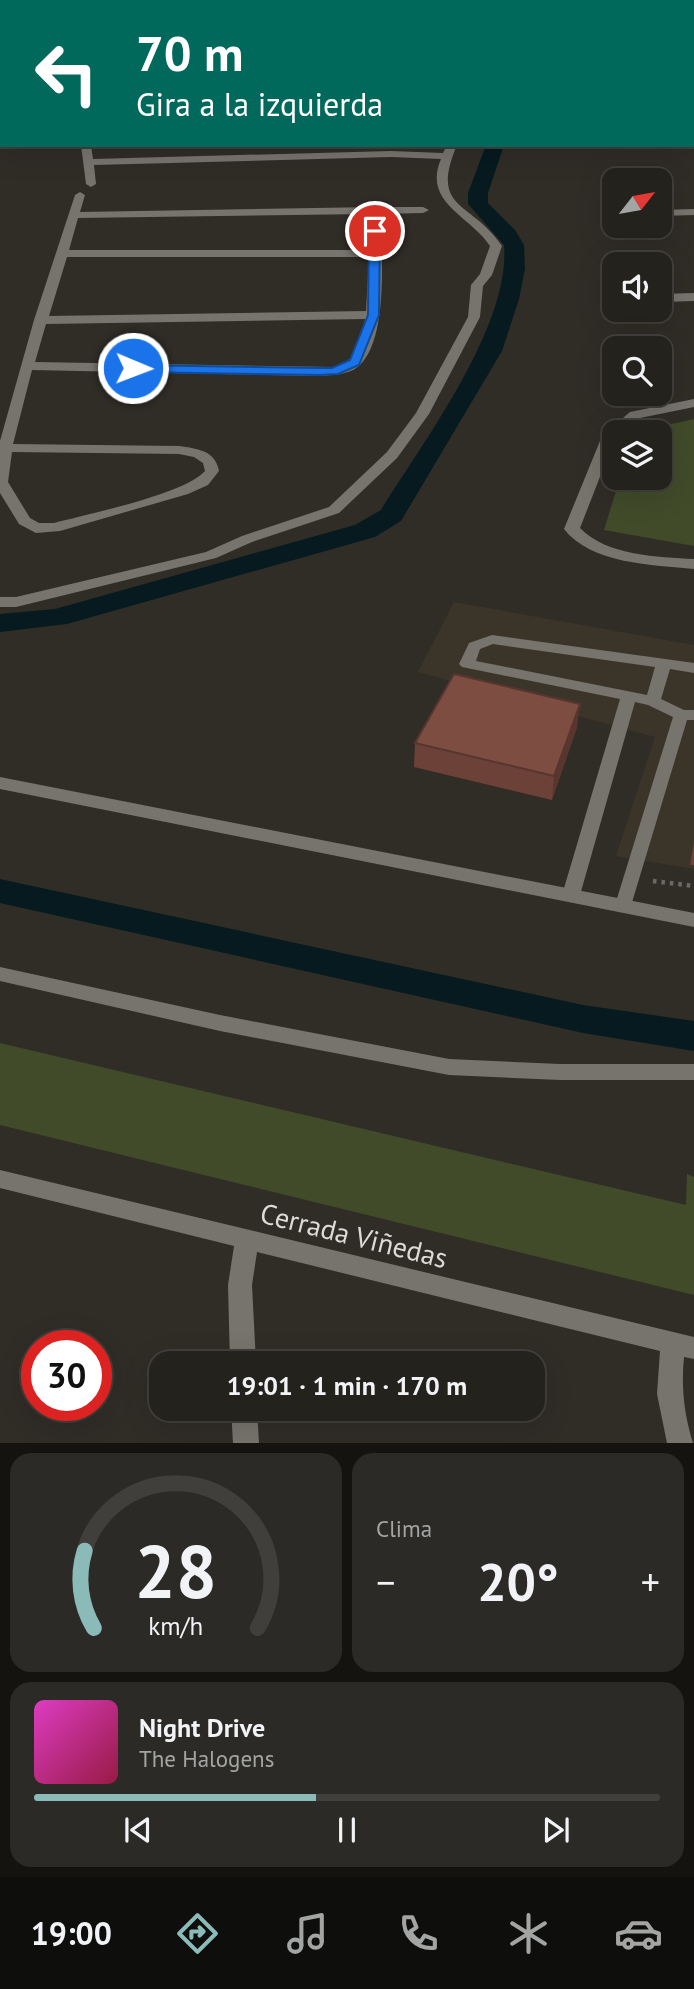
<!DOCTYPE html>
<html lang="es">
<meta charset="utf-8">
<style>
:root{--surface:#24221d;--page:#2c2a26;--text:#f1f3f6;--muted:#a3a4a4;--line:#413f3b;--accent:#8bbbb9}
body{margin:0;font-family:"PT Sans",sans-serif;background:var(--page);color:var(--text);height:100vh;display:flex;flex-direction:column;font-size:26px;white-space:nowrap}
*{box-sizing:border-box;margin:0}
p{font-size:23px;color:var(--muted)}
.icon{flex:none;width:38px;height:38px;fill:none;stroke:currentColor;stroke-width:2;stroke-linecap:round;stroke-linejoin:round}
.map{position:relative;height:1443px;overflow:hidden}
.side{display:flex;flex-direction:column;gap:10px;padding:10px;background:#141310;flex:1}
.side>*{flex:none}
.hud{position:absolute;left:0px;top:0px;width:695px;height:147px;box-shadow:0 7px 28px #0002,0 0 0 2px var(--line);background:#00695c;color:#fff;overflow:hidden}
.needle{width:46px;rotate:59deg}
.tools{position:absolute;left:602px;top:168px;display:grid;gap:14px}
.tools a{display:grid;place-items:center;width:70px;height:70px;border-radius:14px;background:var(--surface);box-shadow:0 7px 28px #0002,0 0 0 2px var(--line);font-size:35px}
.speed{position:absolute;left:21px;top:1330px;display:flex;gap:14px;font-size:35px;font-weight:700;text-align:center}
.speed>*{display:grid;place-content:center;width:91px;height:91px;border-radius:50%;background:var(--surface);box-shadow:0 7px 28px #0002,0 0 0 2px var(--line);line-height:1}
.speed .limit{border:10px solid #d22;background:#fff;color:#111}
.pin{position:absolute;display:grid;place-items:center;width:60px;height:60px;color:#fff;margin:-30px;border:4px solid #fff;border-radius:50%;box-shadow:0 2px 7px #0007}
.me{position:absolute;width:77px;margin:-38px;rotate:91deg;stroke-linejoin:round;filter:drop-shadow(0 0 5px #0008)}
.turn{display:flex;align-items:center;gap:24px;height:147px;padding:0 21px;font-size:32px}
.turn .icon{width:91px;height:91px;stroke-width:2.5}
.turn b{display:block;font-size:49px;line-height:60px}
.big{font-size:52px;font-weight:700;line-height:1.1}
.side .widget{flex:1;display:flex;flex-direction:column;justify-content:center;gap:10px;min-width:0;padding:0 24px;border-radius:21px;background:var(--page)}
.side .dial{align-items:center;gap:0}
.dial svg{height:182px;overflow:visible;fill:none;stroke:var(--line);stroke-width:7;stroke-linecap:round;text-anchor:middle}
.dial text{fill:var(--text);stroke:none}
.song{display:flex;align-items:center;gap:21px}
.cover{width:84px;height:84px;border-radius:10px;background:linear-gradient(135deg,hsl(310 70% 55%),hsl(340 70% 35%))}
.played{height:7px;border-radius:4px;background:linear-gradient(90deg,var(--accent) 45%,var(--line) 45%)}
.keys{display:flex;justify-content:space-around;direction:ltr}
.heat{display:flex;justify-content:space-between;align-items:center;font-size:38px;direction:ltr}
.side .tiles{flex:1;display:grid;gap:10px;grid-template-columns:1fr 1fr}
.widget:last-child{grid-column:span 2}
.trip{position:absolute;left:149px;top:1351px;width:396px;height:70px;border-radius:21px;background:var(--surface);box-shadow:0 7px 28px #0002,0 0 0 2px var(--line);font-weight:700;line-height:70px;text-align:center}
.tabs{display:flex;height:112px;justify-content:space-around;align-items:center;background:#0e0e0c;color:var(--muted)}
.tabs .icon{width:49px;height:49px}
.tabs .selected{color:var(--accent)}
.tabs b{font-size:32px;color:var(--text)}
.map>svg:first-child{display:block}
.built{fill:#3b3529}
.green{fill:#414b2a}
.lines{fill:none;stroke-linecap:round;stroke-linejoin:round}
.canal{fill:#061a1f;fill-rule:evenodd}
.path{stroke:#6b6963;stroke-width:4.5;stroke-dasharray:3.5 5;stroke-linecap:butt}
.service{fill:#77746d;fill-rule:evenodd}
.minor{fill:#77746d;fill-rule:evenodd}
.wall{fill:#6c4238}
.shaded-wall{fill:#58362e}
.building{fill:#7e4d41;stroke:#58362e;stroke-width:2}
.route{fill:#1a73e8;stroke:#114b97;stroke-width:2}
.labels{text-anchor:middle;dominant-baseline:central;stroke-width:7;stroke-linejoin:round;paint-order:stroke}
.near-street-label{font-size:28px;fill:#dddbd7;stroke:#302d27}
</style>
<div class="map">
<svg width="694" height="1443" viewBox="0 0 694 1443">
<rect width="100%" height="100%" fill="#302d27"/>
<path class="built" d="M454,602L694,645V869L616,856L655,737L418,672Z"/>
<g class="green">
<path d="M694,419V546L604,530L620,478H660V432H648L654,428Z"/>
<path d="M0,1043L686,1205L687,1174L694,1177V1295L0,1125Z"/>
</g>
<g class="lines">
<g class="canal">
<path d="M457,0H473L475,2H459Z"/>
<path d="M486,145H504L488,193V203L515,230L524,245L525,269L519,299L502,351L401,521L375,537L67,624L0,632V614L55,609L355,525L381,510C423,442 511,326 504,245L468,204V193Z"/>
<path d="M0,879L583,1005L694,1021V1051L583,1033L0,903Z"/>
</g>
<path class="path" d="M653,881L694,886"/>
<path class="service" d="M492,635L694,663V673L670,669L661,699L684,710H694V720H687L630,909H618L615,905L673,717L648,705L635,702L580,895L577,899H565L562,895L620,699L462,667L459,664L469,643ZM493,644L655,667L647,695L476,661L480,649Z"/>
<g class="minor">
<path d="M65,0H79L78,2Z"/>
<path d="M354,0H363L364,2H355Z"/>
<path d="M432,0H442L443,2H433Z"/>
<rect x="693" y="3" width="1" height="6"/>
<rect x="693" y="71" width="1" height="6"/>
<rect x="693" y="139" width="1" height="6"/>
<path d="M81,145H91L93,159L391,151L443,153L447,145H457C429,211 471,200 502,246L492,275L483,286L480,317L429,414L397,458L339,513L252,542L216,558L16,607H0V597H16L206,552L242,536L329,507L387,452L416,413L468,317L471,285L480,274L490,246C471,216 422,203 441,159L391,157L94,165L96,184L91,187L86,184Z"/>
<path d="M80,192L85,195L80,212L375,207H423L429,210L423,213L381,214C381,253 389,336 360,365C350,375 332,375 319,376L32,370L13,444L179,446C198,449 215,450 219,471L208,485L188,494L60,531L36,533L19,524L0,493V441L34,320L75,195ZM369,214L370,250H69L78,218ZM67,257H369L366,311L49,316ZM365,319C361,340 358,362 333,367L35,362L46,324ZM12,452L179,454L194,457L203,463L205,471C185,494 88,514 54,523H39L30,518L8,482Z"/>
<path d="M694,209V215L660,216V210Z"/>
<path d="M694,293V301L660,302V294Z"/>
<path d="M694,399V407L640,418L623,432H614V441L580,528C607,556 658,557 694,559V569C653,565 591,564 564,529L600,441L609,430L630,412Z"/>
<path d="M0,777L694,913V927L0,789Z"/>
<path d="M0,967L220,1015L449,1059L560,1064H694V1080H560L449,1075L220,1031L0,981Z"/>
<path d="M0,1170L694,1337V1359L684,1357C681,1387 684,1414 693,1443H667L657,1394L660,1351L257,1252L252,1285L256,1363H230L228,1285L234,1246L0,1188Z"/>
<path d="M231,1409H257L259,1443H233Z"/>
</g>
</g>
<g class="wall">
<path d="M577,727L552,800L414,767L415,743Z"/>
<path d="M694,842V865H690Z"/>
</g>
<path class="shaded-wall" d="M580,704L577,727L552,800L554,776Z"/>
<path class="building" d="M454,674L580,704L554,776L415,743Z"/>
<path class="route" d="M375,228L380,231L379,315L359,365L338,374L319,375L133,372L127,368L133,365L319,368H332L350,360L368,315L369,231Z"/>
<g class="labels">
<g class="near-street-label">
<text transform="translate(354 1235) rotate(14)">Cerrada Viñedas</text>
</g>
</g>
</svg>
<div class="tools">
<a><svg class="needle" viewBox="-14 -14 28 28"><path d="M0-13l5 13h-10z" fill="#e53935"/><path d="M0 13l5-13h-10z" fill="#a3a4a4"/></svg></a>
<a><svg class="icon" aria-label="sound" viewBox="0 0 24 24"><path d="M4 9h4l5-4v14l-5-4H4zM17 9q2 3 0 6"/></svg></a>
<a><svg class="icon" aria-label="search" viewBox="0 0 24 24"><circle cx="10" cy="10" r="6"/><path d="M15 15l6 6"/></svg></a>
<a><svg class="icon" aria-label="layers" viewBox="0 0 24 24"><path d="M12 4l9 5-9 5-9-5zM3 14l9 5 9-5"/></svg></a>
</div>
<div class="speed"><div class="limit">30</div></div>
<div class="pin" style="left:375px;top:231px;background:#d93025"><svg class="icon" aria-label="arrive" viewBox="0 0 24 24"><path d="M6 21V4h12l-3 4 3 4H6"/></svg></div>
<svg class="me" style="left:133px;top:368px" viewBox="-20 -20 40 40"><circle r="17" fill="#1a73e8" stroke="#fff" stroke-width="3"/><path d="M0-11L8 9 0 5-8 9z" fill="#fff"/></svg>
<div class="trip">19:01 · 1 min · 170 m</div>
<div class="hud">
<div class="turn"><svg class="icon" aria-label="left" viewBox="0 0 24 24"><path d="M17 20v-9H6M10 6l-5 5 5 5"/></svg><div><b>70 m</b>Gira a la izquierda</div></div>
</div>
</div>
<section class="side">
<div class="tiles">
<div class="widget dial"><svg viewBox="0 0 100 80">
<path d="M14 69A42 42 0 1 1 86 69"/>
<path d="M14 69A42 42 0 0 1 10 35" stroke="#8bbbb9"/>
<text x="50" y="56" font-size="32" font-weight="700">28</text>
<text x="50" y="72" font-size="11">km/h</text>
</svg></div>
<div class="widget"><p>Clima</p>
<div class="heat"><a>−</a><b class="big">20°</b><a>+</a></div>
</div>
<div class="widget">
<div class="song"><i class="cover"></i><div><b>Night Drive</b><p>The Halogens</p></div></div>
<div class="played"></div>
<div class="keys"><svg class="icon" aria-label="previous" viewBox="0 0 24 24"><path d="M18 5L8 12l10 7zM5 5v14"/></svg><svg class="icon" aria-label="pause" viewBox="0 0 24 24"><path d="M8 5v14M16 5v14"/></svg><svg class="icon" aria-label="next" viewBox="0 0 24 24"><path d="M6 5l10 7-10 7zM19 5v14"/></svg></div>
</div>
</div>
</section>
<nav class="tabs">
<b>19:00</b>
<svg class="icon selected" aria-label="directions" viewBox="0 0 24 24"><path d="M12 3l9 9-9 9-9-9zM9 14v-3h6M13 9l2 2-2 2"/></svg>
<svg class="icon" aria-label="music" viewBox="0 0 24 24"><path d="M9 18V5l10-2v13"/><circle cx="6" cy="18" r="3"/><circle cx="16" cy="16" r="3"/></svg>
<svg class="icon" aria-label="phone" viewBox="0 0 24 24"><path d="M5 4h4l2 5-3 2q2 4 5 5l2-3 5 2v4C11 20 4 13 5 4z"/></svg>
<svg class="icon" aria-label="climate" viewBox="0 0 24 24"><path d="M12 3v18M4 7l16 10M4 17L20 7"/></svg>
<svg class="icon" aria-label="car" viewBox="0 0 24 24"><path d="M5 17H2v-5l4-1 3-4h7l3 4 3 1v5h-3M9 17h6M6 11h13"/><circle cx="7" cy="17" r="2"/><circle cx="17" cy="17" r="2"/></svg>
</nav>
